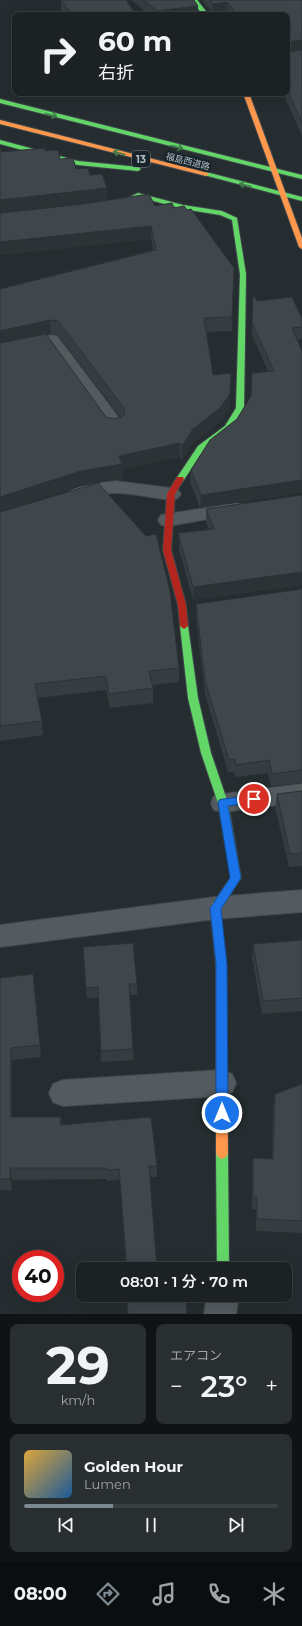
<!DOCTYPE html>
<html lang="ja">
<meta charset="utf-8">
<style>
:root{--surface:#1c2224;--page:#292f31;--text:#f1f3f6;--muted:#a0a4a6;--line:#3a3f41;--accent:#7d8990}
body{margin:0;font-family:Montserrat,"Noto Sans JP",sans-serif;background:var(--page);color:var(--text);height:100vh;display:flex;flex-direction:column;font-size:15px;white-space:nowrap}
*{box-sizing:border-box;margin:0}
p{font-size:13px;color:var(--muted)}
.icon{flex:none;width:22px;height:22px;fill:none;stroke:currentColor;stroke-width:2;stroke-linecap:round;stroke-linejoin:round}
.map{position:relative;height:1314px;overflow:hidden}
.side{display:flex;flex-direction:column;gap:10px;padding:10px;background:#0f1314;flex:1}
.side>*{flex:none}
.top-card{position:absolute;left:12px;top:12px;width:278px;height:84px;border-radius:8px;box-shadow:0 4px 16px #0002,0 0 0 1px var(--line);background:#1c2224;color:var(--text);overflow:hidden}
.speed{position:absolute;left:12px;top:1250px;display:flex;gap:8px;font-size:20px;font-weight:700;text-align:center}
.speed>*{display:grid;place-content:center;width:52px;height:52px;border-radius:50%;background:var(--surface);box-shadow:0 4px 16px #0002,0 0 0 1px var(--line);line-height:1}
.speed .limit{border:6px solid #d22;background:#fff;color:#111}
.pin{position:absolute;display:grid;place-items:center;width:34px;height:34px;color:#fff;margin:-17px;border:2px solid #fff;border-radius:50%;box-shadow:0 1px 4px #0007}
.me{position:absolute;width:44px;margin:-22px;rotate:0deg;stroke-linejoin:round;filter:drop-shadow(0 0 3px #0008)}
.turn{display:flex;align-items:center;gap:14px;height:84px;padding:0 20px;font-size:18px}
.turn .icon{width:52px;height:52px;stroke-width:2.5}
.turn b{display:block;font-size:28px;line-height:34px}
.big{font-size:30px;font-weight:600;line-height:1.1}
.side .tile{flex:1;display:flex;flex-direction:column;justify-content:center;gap:6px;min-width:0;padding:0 14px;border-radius:8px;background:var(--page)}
.side .dial{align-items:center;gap:0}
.dial b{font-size:52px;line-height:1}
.song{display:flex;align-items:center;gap:12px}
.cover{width:48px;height:48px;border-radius:6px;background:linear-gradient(135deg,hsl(40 70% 55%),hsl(210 70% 35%))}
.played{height:4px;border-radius:2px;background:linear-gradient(90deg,var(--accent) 35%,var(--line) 35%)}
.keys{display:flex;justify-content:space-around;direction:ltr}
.heat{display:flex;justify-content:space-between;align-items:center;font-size:22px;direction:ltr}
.side .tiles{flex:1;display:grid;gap:10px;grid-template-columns:1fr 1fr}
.tile:last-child{grid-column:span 2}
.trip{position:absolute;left:76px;top:1262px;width:216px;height:40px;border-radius:8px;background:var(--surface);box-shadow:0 4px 16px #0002,0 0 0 1px var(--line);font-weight:600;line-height:40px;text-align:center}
.menu{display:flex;height:64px;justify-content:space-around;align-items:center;background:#0b0e0e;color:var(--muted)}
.menu .icon{width:28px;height:28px}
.menu .current{color:var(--accent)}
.menu b{font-size:18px;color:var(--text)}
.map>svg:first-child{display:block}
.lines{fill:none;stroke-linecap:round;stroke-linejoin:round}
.street-casing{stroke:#41494d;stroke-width:2}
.fast-casing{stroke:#41494d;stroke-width:2}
.slow-casing{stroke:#41494d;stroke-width:2}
.jam-casing{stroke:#41494d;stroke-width:2}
.street{fill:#545b5f;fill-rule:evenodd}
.fast{fill:#63d668;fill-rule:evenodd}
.slow{fill:#ff974d;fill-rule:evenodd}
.jam{fill:#b3261e;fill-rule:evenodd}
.wall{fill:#363d41;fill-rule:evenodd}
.shaded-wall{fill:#2c3235}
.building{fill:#3f474c;stroke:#2c3235}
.oneway{stroke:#3e7d49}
.route{fill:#1a73e8;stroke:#114b97}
.labels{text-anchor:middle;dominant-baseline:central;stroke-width:4;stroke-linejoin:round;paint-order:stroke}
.far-street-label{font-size:9px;fill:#adbac3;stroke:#19242a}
.shield{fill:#19242a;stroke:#818d95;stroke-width:1}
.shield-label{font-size:10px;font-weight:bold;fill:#adbac3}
</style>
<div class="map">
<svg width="302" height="1314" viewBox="0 0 302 1314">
<rect width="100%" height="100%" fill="#252d30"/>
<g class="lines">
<g class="street-casing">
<g id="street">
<path d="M51,335L57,336L122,422L124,426L122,430L115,432L108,430L47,346L0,356V346Z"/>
<path d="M115,481L171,488L178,490L181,494L178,498L171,500C153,498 133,493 115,493C100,493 84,503 69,499L66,495C73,484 102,483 115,481Z"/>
<path d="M236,503L243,505L246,509L243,513L168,526L161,525L158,520L161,515L168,514Z"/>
<path d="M302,784V802L223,812L214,810L211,803L214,796L223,794Z"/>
<path d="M302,890V912L215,919L0,947V925L215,897Z"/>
<path d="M222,1070L232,1074L236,1083L232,1092L222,1096L63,1106L53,1102L49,1093L53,1084L63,1080Z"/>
<path d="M207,1295H239L236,1314H204Z"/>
</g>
</g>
<g class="fast-casing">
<g id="fast">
<path d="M191,0H197L209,15H203Z"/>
<path d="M0,99L302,175V179L0,103Z"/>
<path d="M0,140L78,161L138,167L141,169L138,171L78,165L0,144Z"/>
<path d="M206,172L302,197V201L204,175V173Z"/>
<path d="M138,193L183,205L222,211L237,218L246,274L244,408L231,429L204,450L183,481H180L176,479L198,446L225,426L236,408L240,274L232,220L220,215L183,209L139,197L121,206L108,209L105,207L117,203Z"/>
<path d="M184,623L188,626L198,698L211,753L228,803L241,878L221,908L217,909L213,908L212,905L231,877L218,803L201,753L188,698L180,626Z"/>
<path d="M222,1147L226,1149L228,1153L229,1269H217L216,1153L218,1149Z"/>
</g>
</g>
<g class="slow-casing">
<g id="slow">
<path d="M243,93H249L302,238V249L299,247Z"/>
<path d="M0,120L208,173L209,174L206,176L0,124Z"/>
<path d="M217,901L221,902L222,905L220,909L226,964L228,1153L226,1157L222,1159L218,1157L216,1153V964L210,908L213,902Z"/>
</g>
</g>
<g class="jam-casing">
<path id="jam" d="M177,477H183L184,479L175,494L171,550L186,605L188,626L184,629L180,626L178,605L163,550L167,494Z"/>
</g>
<use href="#street" class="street"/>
<use href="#fast" class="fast"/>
<use href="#slow" class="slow"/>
<use href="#jam" class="jam"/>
</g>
<g class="wall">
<path d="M61,0H126L136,15H64L61,11Z"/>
<path d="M132,0H194L198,15H149Z"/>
<path d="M202,0H302V136L283,93H287V15H229L227,12L213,14Z"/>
<path d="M45,151L60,159L76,169L90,175L107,188V201L174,208L234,268L232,331L207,332L213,375L230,408L220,422L193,443L182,460L180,457L123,469V478L82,486L0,289L153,250L151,239L0,255L1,152ZM105,201L83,204L42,208ZM51,334L58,335L121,418L114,419L106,417L46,335Z"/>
<path d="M253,295L257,301L302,318V339L297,340L302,351V493L200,508L190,482L191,470L237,419L251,397L252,373L268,371L252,335Z"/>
<path d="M302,495V585L193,600L179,550V533L209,530L206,522V509Z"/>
<path d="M0,512L179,668V682L152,685L153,688V703L110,708L106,690L38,698L42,721L43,735L0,741Z"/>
<path d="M302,589V783L271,786L268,773L236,777L234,772H228L205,694L196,617V604Z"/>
<path d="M302,791V866L289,867L275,807L277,794Z"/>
<path d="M302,940V1011L262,1014L252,957L253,944Z"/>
<path d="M83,947L137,984V995H129L133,1049L134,1060L101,1062L98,998H87Z"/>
<path d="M33,974L41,1057L12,1060V1117H61L62,1125L157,1166V1177H150L157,1269H126L120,1180L107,1181V1179L12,1180V1190H0V978Z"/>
<path d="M302,1084V1233L256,1231V1209H252V1170L253,1158L272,1159L273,1107L275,1094Z"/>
</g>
<g class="shaded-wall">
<path d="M227,2V12L213,14V4Z"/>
<path d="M198,6V15H157V11Z"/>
<path d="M302,40V50L287,52V42Z"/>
<path d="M107,188V201L0,213V200Z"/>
<path d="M151,226V239L0,255V242Z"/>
<path d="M50,320L51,334L0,345V331Z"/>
<path d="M230,394V408L220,422L193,443L182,460V446L193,429Z"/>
<path d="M180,443V457L123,469V478L82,486L0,512V497L119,456Z"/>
<path d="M302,480V493L200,508L201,495Z"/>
<path d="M302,572V585L193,600V587Z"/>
<path d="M11,1048L12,1060V1129L11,1117Z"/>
<path d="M10,1168L12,1180V1190L10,1179Z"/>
</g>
<g class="building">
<path d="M61,0H126L136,15H72Z"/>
<path d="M144,0H194L198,6L157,11Z"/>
<path d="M210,0H302V40L287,42V15H238L227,2L213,4Z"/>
<path d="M302,50V123L287,89V52Z"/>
<path d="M0,145L1,152L45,148V151L58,150L60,159L73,158L76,169L88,168L90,175L102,174L107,188L0,200Z"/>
<path d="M149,194L155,206L172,203L174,208L184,206L187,210L191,209L234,268L232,317L204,318L213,375L231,373L230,394L220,408L193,429L182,446L180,443L119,456L122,464L81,471L0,497V343L46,334L106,417L114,419L122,417L125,413L123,407L58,321L50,320L0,331V289L156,250L151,226L0,242V213L83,204Z"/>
<path d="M253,295L257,301L292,297L302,318V327L292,328L302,351V480L201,495L191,470L210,440L237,419L251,396L252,373L274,371L252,323Z"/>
<path d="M98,483L146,536L156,534L170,591L179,668L149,671L153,688L109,694L106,676L35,684L42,721L0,726V512Z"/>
<path d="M302,495V572L193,587L179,537V533L214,529L206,509Z"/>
<path d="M302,589V770L272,774L269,760L236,765L235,759L229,760L205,681L196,604Z"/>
<path d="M302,791V853L290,854L277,794Z"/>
<path d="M302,940V998L263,1001L253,944Z"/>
<path d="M133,943L137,984H129L133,1049L101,1051L98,987L86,988L83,947Z"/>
<path d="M33,974L40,1045L11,1048V1117H61L60,1125L151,1117L157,1166H149L157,1269H127L119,1169L106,1170V1168H10V1179H0V978Z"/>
<path d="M302,1084V1221L257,1219V1197H253V1158L273,1159L275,1094Z"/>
<path d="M129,1295H159L160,1300L186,1298L187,1314H128L127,1303H129Z"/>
</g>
<defs><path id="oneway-shaft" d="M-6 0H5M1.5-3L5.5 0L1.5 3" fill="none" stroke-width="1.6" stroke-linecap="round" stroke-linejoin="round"/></defs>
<g class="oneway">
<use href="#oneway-shaft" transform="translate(51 115) rotate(14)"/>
<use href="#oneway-shaft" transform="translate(177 147) rotate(14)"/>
<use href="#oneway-shaft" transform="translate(119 153) rotate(-165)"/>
<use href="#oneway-shaft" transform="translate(245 185) rotate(-166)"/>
</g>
<path class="route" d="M254,795L258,796L259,799L258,802L228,806L241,878L221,909L227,964L228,1113L227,1117L222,1119L218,1117L216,1113V964L210,908L230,878L218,803L219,800L223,799Z"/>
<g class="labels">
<g class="far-street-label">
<text transform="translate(188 161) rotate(14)">福島西道路</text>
</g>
<rect class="shield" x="132" y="151" width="18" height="16" rx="3"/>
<g class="shield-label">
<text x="141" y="159">13</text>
</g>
</g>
</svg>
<div class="speed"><div class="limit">40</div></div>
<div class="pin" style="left:254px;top:799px;background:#d93025"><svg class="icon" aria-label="arrive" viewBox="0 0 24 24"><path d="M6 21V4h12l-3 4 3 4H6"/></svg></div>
<svg class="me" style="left:222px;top:1113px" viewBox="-20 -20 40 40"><circle r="17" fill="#1a73e8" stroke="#fff" stroke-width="3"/><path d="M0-11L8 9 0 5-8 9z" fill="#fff"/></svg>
<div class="trip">08:01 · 1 分 · 70 m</div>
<div class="top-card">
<div class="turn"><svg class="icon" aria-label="right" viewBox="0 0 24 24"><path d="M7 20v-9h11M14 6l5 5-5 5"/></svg><div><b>60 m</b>右折</div></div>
</div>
</div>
<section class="side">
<div class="tiles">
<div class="tile dial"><b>29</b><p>km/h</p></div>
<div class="tile"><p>エアコン</p>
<div class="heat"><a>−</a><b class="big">23°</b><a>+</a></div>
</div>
<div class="tile">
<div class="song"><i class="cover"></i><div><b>Golden Hour</b><p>Lumen</p></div></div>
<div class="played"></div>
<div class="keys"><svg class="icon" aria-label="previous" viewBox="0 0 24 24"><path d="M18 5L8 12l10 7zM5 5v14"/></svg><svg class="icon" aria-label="pause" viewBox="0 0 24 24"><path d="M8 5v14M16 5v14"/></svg><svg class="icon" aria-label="next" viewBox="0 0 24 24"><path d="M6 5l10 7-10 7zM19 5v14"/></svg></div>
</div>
</div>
</section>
<nav class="menu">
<b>08:00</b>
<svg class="icon current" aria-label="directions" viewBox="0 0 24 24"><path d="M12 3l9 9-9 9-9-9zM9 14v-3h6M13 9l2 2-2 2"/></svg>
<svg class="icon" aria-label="music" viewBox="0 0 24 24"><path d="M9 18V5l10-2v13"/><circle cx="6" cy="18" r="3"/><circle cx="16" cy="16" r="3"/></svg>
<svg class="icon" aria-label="phone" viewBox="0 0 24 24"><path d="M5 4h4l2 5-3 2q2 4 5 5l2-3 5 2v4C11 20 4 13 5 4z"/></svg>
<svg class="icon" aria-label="climate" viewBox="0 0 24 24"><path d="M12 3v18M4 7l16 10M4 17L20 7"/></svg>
</nav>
